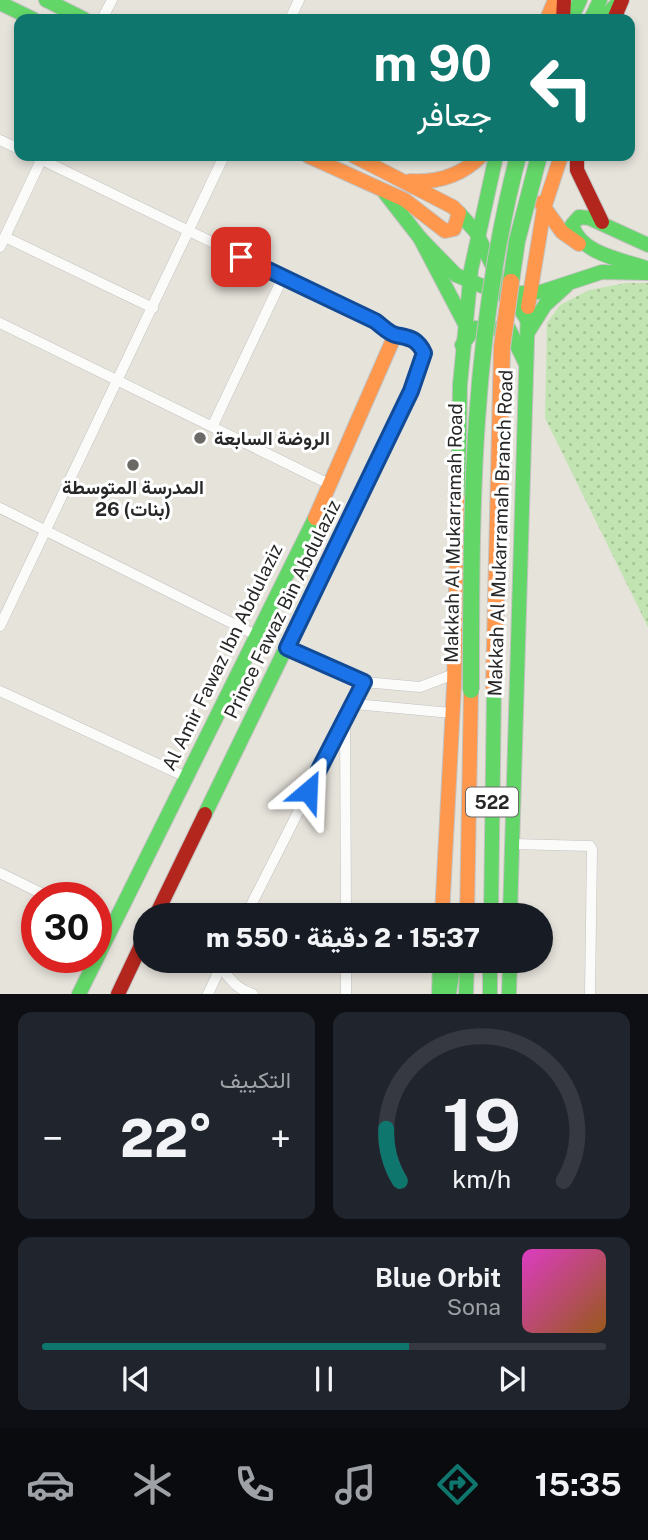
<!DOCTYPE html>
<html lang="ar">
<meta charset="utf-8">
<style>
:root{--surface:#171b24;--page:#20242c;--text:#f1f3f6;--muted:#9ea1a6;--line:#363941;--accent:#0f766e}
body{margin:0;font-family:"Public Sans",Vazirmatn,sans-serif;background:var(--page);color:var(--text);direction:rtl;height:100vh;display:flex;flex-direction:column;font-size:26px;white-space:nowrap}
*{box-sizing:border-box;margin:0}
p{font-size:23px;color:var(--muted)}
.icon{flex:none;width:38px;height:38px;fill:none;stroke:currentColor;stroke-width:2;stroke-linecap:round;stroke-linejoin:round}
.map{position:relative;height:994px;overflow:hidden;direction:ltr}
.panel{display:flex;flex-direction:column;gap:18px;padding:18px;background:#0d0f14;flex:1}
.panel>*{flex:none}
.banner{position:absolute;left:14px;top:14px;width:621px;height:147px;border-radius:14px;box-shadow:0 4px 10px #0003;direction:rtl;background:#0f766e;color:#fff;overflow:hidden}
.speed{position:absolute;left:21px;top:882px;display:flex;gap:14px;font-size:35px;font-weight:700;text-align:center}
.speed>*{display:grid;place-content:center;width:91px;height:91px;border-radius:50%;background:var(--surface);box-shadow:0 4px 10px #0003;line-height:1}
.speed .limit{border:10px solid #d22;background:#fff;color:#111}
.pin{position:absolute;display:grid;place-items:center;width:60px;height:60px;color:#fff;margin:-30px;border-radius:14px;box-shadow:0 4px 10px #0006}
.me{position:absolute;width:77px;margin:-38px;rotate:26deg;stroke-linejoin:round;filter:drop-shadow(0 0 5px #0008)}
.turn{display:flex;align-items:center;gap:24px;height:147px;padding:0 28px;font-size:32px}
.turn .icon{width:91px;height:91px;stroke-width:2.5}
.turn b{display:block;font-size:49px;line-height:60px}
.big{font-size:52px;font-weight:800;line-height:1.1}
.panel .card{flex:1;display:flex;flex-direction:column;justify-content:center;gap:10px;min-width:0;padding:0 24px;border-radius:14px;background:var(--page)}
.panel .dial{align-items:center;gap:0}
.dial svg{height:182px;overflow:visible;fill:none;stroke:var(--line);stroke-width:7;stroke-linecap:round;text-anchor:middle}
.dial text{fill:var(--text);stroke:none}
.song{display:flex;align-items:center;gap:21px}
.cover{width:84px;height:84px;border-radius:10px;background:linear-gradient(135deg,hsl(310 70% 55%),hsl(30 70% 35%))}
.played{height:7px;border-radius:4px;background:linear-gradient(90deg,var(--accent) 65%,var(--line) 65%)}
.keys{display:flex;justify-content:space-around;direction:ltr}
.heat{display:flex;justify-content:space-between;align-items:center;font-size:38px;direction:ltr}
.panel .tiles{flex:1;display:grid;gap:18px;grid-template-columns:1fr 1fr}
.card:last-child{grid-column:span 2}
.trip{position:absolute;left:133px;top:903px;width:420px;height:70px;border-radius:35px;background:var(--surface);box-shadow:0 4px 10px #0003;font-weight:800;line-height:70px;text-align:center;direction:rtl}
.tabs{display:flex;height:112px;justify-content:space-around;align-items:center;background:#090b0e;color:var(--muted)}
.tabs .icon{width:49px;height:49px}
.tabs .current{color:var(--accent)}
.tabs b{font-size:32px;color:var(--text)}
.map>svg:first-child{display:block}
.park{fill:url(#park-dots)}
.lines{fill:none;stroke-linecap:round;stroke-linejoin:round}
.street-casing{stroke:#c3c2c1;stroke-width:11}
.fast-casing{stroke:#c3c2c1;stroke-width:16}
.slow-casing{stroke:#c3c2c1;stroke-width:16}
.jam-casing{stroke:#c3c2c1;stroke-width:16}
.street{stroke:#fbfbfa;stroke-width:10}
.fast{stroke:#63d668;stroke-width:14}
.slow{stroke:#ff974d;stroke-width:14}
.jam{stroke:#b3261e;stroke-width:14}
.fast-bridge-casing{stroke:#c3c1bf;stroke-width:18;stroke-linecap:butt}
.slow-bridge-casing{stroke:#c3c1bf;stroke-width:18;stroke-linecap:butt}
.fast-bridge{stroke:#63d668;stroke-width:16}
.slow-bridge{stroke:#ff974d;stroke-width:16}
.route-casing{stroke:#114b97;stroke-width:18}
.route{stroke:#1a73e8;stroke-width:12}
.poi-dot{fill:#6a6966;stroke:#fff;stroke-width:2.5}
.labels{text-anchor:middle;dominant-baseline:central;stroke-width:6;stroke-linejoin:round;paint-order:stroke}
.shield{fill:#fff;stroke:#686868;stroke-width:2}
.shield-label{font-size:18px;font-weight:bold;fill:#272727}
.poi-label{font-size:19px;font-weight:bold;fill:#272727;stroke:#fff;text-anchor:start}
.street-label{font-size:19px;fill:#272727;stroke:#fff}
</style>
<div class="map">
<svg width="648" height="994" viewBox="0 0 648 994">
<defs>
<pattern id="park-dots" width="8" height="8" patternUnits="userSpaceOnUse" patternTransform="scale(1.75)"><rect width="8" height="8" fill="#c2e4b2"/><path d="M2 2h.1M6 6h.1" fill="none" stroke="#a7c499" stroke-width="1.8" stroke-linecap="round"/></pattern>
</defs>
<rect width="100%" height="100%" fill="#e6e3db"/>
<path class="park" d="M626,283H648V627L545,418L547,323L560,305L589,290Z"/>
<g class="lines">
<g class="street-casing">
<g id="street">
<path d="M102,19L112,0"/>
<path d="M290,19L299,0"/>
<path d="M0,140L19,149"/>
<path d="M34,156L375,321L395,335"/>
<path d="M5,237L153,308"/>
<path d="M0,247L43,156"/>
<path d="M0,323L331,485"/>
<path d="M213,425L283,277"/>
<path d="M0,508L256,635"/>
<path d="M0,626L224,156"/>
<path d="M287,648L364,682L420,687L454,674"/>
<path d="M0,691L186,777"/>
<path d="M355,704L451,713"/>
<path d="M345,720L346,915"/>
<path d="M512,844L590,846L592,849L590,994"/>
<path d="M0,873L51,898"/>
<path d="M246,915L364,682"/>
<path d="M96,919L113,927"/>
<path d="M212,961C230,973 230,987 253,994"/>
<path d="M346,961V994"/>
<path d="M208,994L222,964"/>
</g>
</g>
<g class="fast-casing">
<g id="fast">
<path d="M46,0L84,19"/>
<path d="M0,3L33,19"/>
<path d="M571,19L580,0"/>
<path d="M591,19L600,0"/>
<path d="M602,19L621,0"/>
<path d="M385,193L420,238L464,322"/>
<path d="M459,213L476,232L495,271L528,321"/>
<path d="M420,238L456,275L501,294L541,292L602,272L648,273"/>
<path d="M646,268C620,259 581,254 572,225L579,217L589,218L648,245"/>
<path d="M528,332L545,305L566,286"/>
<path d="M462,345L475,328L509,329L525,362"/>
<path d="M460,385L471,270L496,156"/>
<path d="M458,499L460,385"/>
<path d="M205,814L411,391"/>
<path d="M491,915L494,688"/>
<path d="M510,915L528,307"/>
<path d="M490,961V994"/>
<path d="M79,994L315,518"/>
<path d="M439,994L440,961"/>
<path d="M449,994L454,961"/>
<path d="M466,994L467,961"/>
<path d="M509,994L510,961"/>
</g>
</g>
<g class="slow-casing">
<g id="slow">
<path d="M547,19L555,0"/>
<path d="M308,156L405,200L445,231L454,229L459,213L453,207L354,156"/>
<path d="M410,181C438,183 461,176 481,156"/>
<path d="M541,203L562,232L579,244"/>
<path d="M528,307L544,208L561,156"/>
<path d="M315,518L395,335L412,338L424,353L411,391"/>
<path d="M442,915L454,686L458,499"/>
<path d="M467,915L471,690"/>
</g>
</g>
<g class="jam-casing">
<g id="jam">
<path d="M563,19L564,0"/>
<path d="M614,19L622,0"/>
<path d="M577,156V170L602,222"/>
<path d="M156,915L205,814"/>
<path d="M118,994L145,937"/>
</g>
</g>
<use href="#street" class="street"/>
<use href="#fast" class="fast"/>
<use href="#slow" class="slow"/>
<use href="#jam" class="jam"/>
<g class="fast-bridge-casing">
<g id="fast-bridge">
<path d="M511,282L517,241L539,156"/>
<path d="M471,690C471,504 471,338 518,156"/>
</g>
</g>
<g class="slow-bridge-casing">
<path id="slow-bridge" d="M494,688L502,347L511,282"/>
</g>
<use href="#fast-bridge" class="fast-bridge"/>
<use href="#slow-bridge" class="slow-bridge"/>
</g>
<g class="lines">
<g class="route-casing">
<path id="route" d="M241,257L375,321C381,325 389,334 396,335C409,338 417,338 424,353L411,391L287,648L364,682L308,791"/>
</g>
<use href="#route" class="route"/>
</g>
<g class="poi-dot">
<circle cx="200" cy="438" r="7"/>
<circle cx="133" cy="465" r="7"/>
</g>
<g class="labels">
<rect class="shield" x="466" y="787.5" width="52" height="29" rx="5"/>
<g class="shield-label">
<text x="492" y="802">522</text>
</g>
<g class="poi-label">
<text x="214" y="438">الروضة السابعة</text>
<text x="133" y="487" text-anchor="middle">المدرسة المتوسطة<tspan x="133" dy="22">26 (بنات)</tspan></text>
</g>
<g class="street-label">
<text transform="translate(453 533) rotate(-89)">Makkah Al Mukarramah Road</text>
<text transform="translate(500 533) rotate(-88)">Makkah Al Mukarramah Branch Road</text>
<text transform="translate(282 609) rotate(-64)">Prince Fawaz Bin Abdulaziz</text>
<text transform="translate(222 657) rotate(-64)">Al Amir Fawaz Ibn Abdulaziz</text>
</g>
</g>
</svg>
<div class="speed"><div class="limit">30</div></div>
<div class="pin" style="left:241px;top:257px;background:#d93025"><svg class="icon" aria-label="arrive" viewBox="0 0 24 24"><path d="M6 21V4h12l-3 4 3 4H6"/></svg></div>
<svg class="me" style="left:308px;top:791px" viewBox="-20 -20 40 40"><path d="M0-17L14 15 0 8-14 15z" fill="#1a73e8" stroke="#fff" stroke-width="4"/></svg>
<div class="trip">15:37 · 2 دقيقة · 550 m</div>
<div class="banner">
<div class="turn"><svg class="icon" aria-label="left" viewBox="0 0 24 24"><path d="M17 20v-9H6M10 6l-5 5 5 5"/></svg><div><b>90 m</b>جعافر</div></div>
</div>
</div>
<section class="panel">
<div class="tiles">
<div class="card dial"><svg viewBox="0 0 100 80">
<path d="M14 69A42 42 0 1 1 86 69"/>
<path d="M14 69A42 42 0 0 1 8 46" stroke="#0f766e"/>
<text x="50" y="56" font-size="32" font-weight="700">19</text>
<text x="50" y="72" font-size="11">km/h</text>
</svg></div>
<div class="card"><p>التكييف</p>
<div class="heat"><a>−</a><b class="big">22°</b><a>+</a></div>
</div>
<div class="card">
<div class="song"><i class="cover"></i><div><b>Blue Orbit</b><p>Sona</p></div></div>
<div class="played"></div>
<div class="keys"><svg class="icon" aria-label="previous" viewBox="0 0 24 24"><path d="M18 5L8 12l10 7zM5 5v14"/></svg><svg class="icon" aria-label="pause" viewBox="0 0 24 24"><path d="M8 5v14M16 5v14"/></svg><svg class="icon" aria-label="next" viewBox="0 0 24 24"><path d="M6 5l10 7-10 7zM19 5v14"/></svg></div>
</div>
</div>
</section>
<nav class="tabs">
<b>15:35</b>
<svg class="icon current" aria-label="directions" viewBox="0 0 24 24"><path d="M12 3l9 9-9 9-9-9zM9 14v-3h6M13 9l2 2-2 2"/></svg>
<svg class="icon" aria-label="music" viewBox="0 0 24 24"><path d="M9 18V5l10-2v13"/><circle cx="6" cy="18" r="3"/><circle cx="16" cy="16" r="3"/></svg>
<svg class="icon" aria-label="phone" viewBox="0 0 24 24"><path d="M5 4h4l2 5-3 2q2 4 5 5l2-3 5 2v4C11 20 4 13 5 4z"/></svg>
<svg class="icon" aria-label="climate" viewBox="0 0 24 24"><path d="M12 3v18M4 7l16 10M4 17L20 7"/></svg>
<svg class="icon" aria-label="car" viewBox="0 0 24 24"><path d="M5 17H2v-5l4-1 3-4h7l3 4 3 1v5h-3M9 17h6M6 11h13"/><circle cx="7" cy="17" r="2"/><circle cx="17" cy="17" r="2"/></svg>
</nav>
